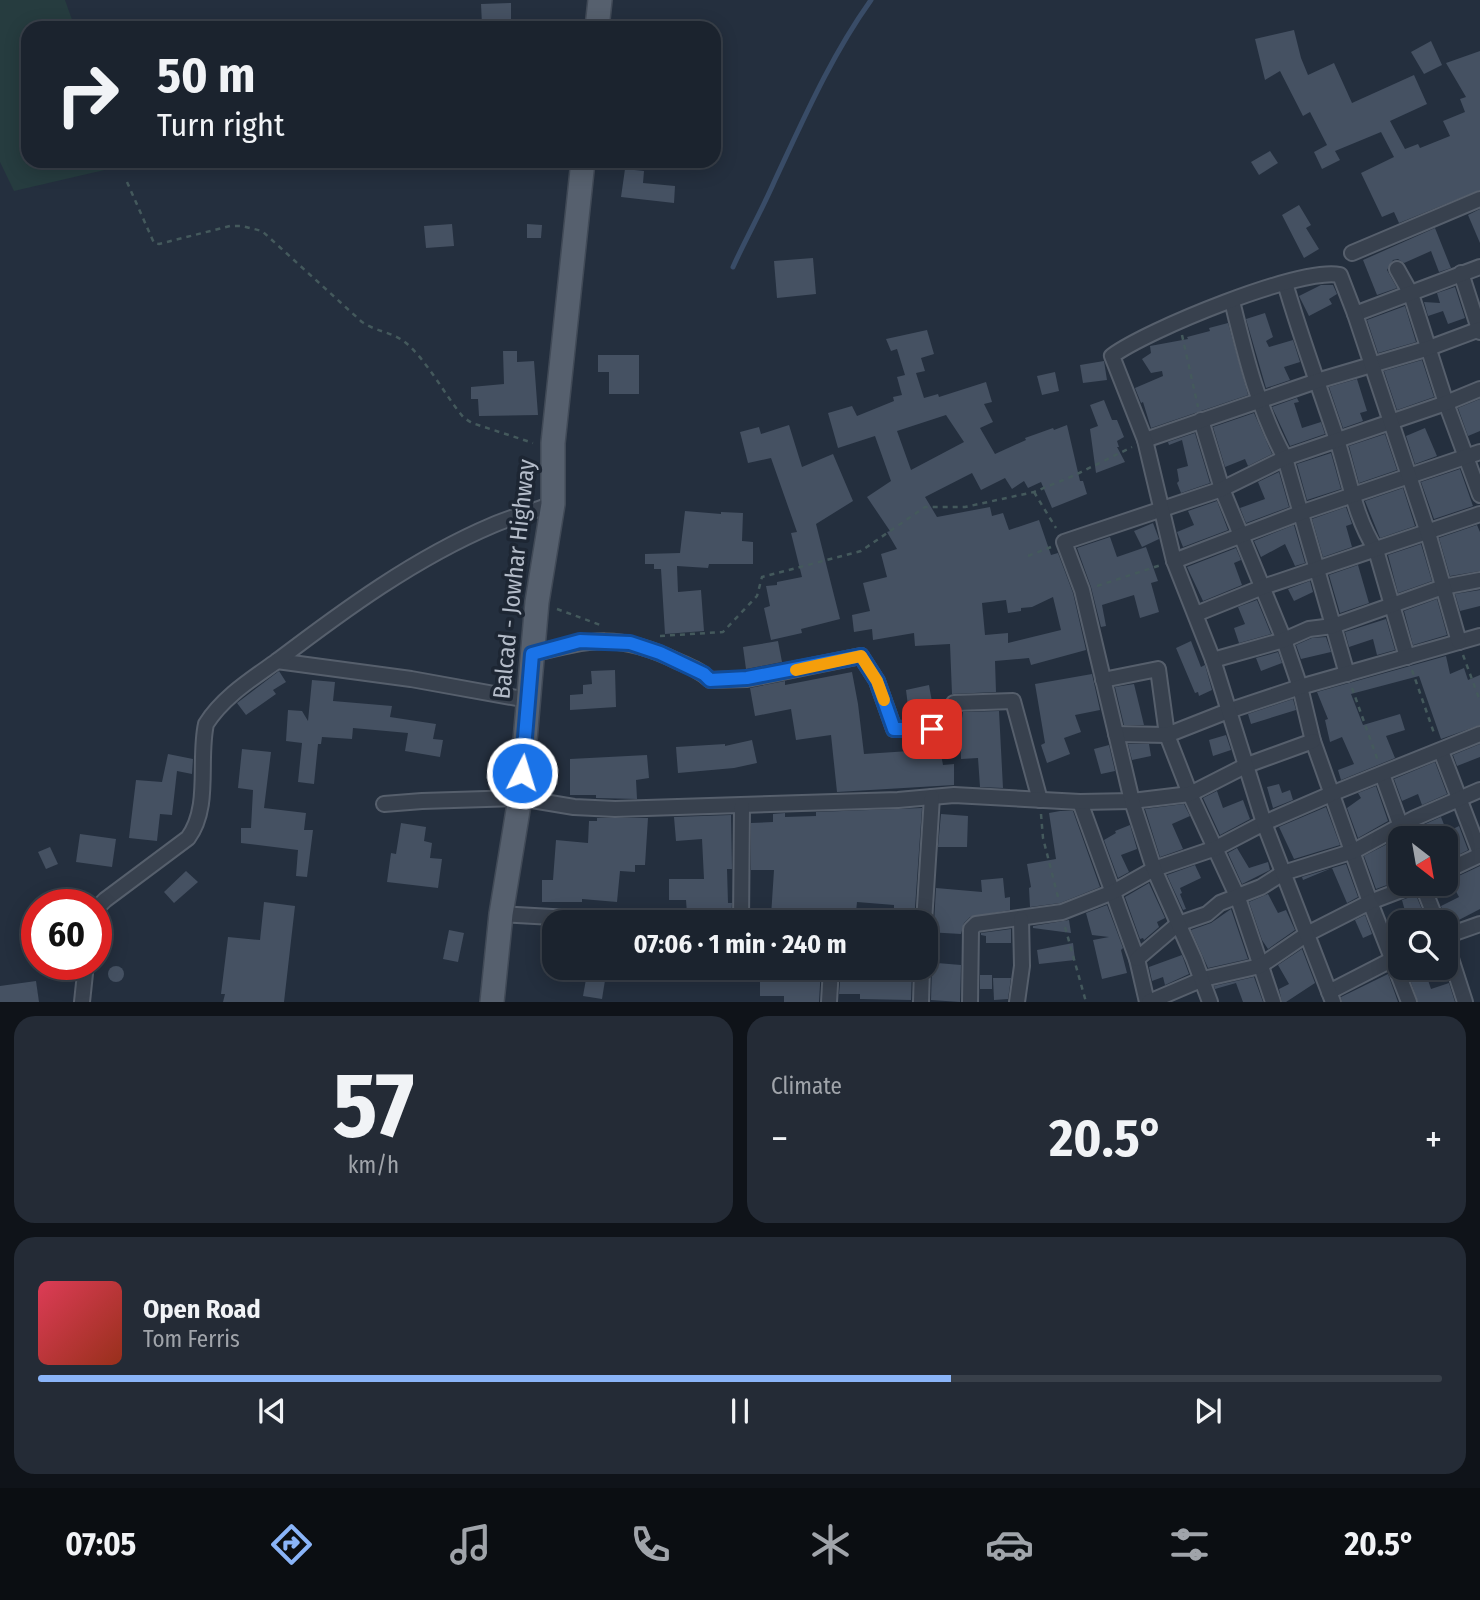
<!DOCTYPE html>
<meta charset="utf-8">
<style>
:root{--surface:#1b232e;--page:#242b36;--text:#f1f3f6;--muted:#a0a4aa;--line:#39404a;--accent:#8ab4f8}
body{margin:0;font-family:"Fira Sans Condensed",sans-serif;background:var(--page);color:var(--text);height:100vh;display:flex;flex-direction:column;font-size:26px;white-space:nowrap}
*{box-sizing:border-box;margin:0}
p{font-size:23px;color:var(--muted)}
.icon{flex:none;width:38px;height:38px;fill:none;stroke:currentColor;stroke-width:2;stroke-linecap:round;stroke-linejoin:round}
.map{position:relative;height:1002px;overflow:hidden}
.drawer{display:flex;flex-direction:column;gap:14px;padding:14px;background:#0f1319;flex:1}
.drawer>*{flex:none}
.top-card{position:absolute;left:21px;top:21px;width:700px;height:147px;border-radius:21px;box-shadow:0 4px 18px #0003,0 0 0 2px var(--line);background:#1b232e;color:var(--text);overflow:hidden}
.needle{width:46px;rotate:149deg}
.controls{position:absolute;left:1388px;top:826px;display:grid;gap:14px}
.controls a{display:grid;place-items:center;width:70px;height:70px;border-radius:14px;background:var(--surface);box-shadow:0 4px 18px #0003,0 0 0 2px var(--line);font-size:35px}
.speed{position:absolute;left:21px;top:889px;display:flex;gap:14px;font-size:35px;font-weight:700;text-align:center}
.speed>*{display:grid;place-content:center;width:91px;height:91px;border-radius:50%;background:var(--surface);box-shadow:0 4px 18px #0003,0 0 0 2px var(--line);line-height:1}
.speed .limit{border:10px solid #d22;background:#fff;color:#111}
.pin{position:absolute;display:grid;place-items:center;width:60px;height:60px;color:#fff;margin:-30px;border-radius:14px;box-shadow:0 4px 10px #0006}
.me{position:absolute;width:77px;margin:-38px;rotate:5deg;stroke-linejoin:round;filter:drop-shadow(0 0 5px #0008)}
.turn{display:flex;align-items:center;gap:24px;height:147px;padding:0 21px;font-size:32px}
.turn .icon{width:91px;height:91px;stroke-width:2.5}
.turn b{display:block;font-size:49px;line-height:60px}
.big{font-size:52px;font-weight:700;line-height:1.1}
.drawer .tile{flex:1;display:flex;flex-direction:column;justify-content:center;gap:10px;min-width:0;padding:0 24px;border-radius:21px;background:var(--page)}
.drawer .dial{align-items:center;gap:0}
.dial b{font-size:91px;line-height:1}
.song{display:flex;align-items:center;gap:21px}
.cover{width:84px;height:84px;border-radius:10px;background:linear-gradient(135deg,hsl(350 70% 55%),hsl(10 70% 35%))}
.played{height:7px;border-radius:4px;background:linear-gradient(90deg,var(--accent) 65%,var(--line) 65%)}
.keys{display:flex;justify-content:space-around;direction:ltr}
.heat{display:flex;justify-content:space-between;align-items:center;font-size:38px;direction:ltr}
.drawer .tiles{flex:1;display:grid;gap:14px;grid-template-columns:1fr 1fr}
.tile:last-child{grid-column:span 2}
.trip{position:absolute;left:542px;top:910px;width:396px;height:70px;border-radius:21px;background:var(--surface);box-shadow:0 4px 18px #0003,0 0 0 2px var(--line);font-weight:700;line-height:70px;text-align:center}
.tabs{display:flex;height:112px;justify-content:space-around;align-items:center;background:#0b0e12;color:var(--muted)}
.tabs .icon{width:49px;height:49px}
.tabs .active{color:var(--accent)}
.tabs b{font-size:32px;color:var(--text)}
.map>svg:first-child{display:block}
.green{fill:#263c3f}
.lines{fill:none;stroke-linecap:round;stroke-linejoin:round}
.stream{stroke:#394c67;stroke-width:5}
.building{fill:#455162;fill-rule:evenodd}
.street-casing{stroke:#565f6c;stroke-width:18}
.primary-casing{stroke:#414a57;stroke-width:26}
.path{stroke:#44595c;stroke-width:2.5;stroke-dasharray:5 5;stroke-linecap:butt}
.street{stroke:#38414e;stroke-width:14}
.primary{stroke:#56606e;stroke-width:23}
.route-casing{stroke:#114b97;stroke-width:18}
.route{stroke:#1a73e8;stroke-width:12}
.slow{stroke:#f59e0b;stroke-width:12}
.labels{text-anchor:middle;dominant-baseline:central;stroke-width:7;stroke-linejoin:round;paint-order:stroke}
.street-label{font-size:24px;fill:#b4bcc9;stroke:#1d2633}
</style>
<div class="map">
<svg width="1480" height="1002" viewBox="0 0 1480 1002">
<rect width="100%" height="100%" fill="#242f3e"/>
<path class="green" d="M0,0H65L75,28H28V161H124L126,165L14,191L0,162Z"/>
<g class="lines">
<path class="stream" d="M733,267C746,238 762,210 775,180C804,118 831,56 871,0"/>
</g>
<g class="building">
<path d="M511,3V25H507V28H486V25H482L481,4Z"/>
<path d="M1294,30L1301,58L1308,75L1334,63L1352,103L1414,75L1427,104L1390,121L1405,149L1418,144L1420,148L1450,136L1443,121L1465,112L1460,99L1466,97L1446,63L1480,51V190L1399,223L1394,212L1382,217L1361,173L1394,157L1381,132L1335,151L1340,160L1322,169L1314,152L1327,145L1310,112L1303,116L1280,71L1265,80L1255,39Z"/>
<path d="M1431,41L1442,65L1424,74L1411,52Z"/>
<path d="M1270,151L1278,163L1259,175L1251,162Z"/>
<path d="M625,169L644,171L643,183L675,186L674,203L621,197Z"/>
<path d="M1299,205L1311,225L1306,228L1319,249L1304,258L1282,215Z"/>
<path d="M1480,209V243L1468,215Z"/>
<path d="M452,224L454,246L426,248L424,226Z"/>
<path d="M527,224L542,225L541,238H527Z"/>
<path d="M1435,228L1451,268L1439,272L1431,251L1404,263L1398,259L1393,260L1387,270L1397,288L1377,295L1363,260Z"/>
<path d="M813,258L816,294L777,298L774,261Z"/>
<path d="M1321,285H1333L1337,294L1329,299L1332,304L1309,316L1299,296Z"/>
<path d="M1455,287L1465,318L1448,324L1443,311L1428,316L1424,302L1440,303L1437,293Z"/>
<path d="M1405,306L1416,342L1378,353L1367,320Z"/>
<path d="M1265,313L1273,337L1266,341L1269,347L1293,340L1300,362L1284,367L1290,380L1266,388L1246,319Z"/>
<path d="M1228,323L1248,395L1151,428L1143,402L1141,403L1135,388L1163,376L1162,371L1151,373L1142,359L1151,353L1150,346L1188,339L1187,337L1210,331L1209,328Z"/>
<path d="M927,330L934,354L921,358L925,371L916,373L924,398L938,394L939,397L986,382L992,402L984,404L993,422L980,428L995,454L1026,440L1025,438L1053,428L1054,430L1067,425L1080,481H1083L1087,494L1052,508L1041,482L1028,488L1024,481L1012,489L1005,478L981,490L972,473L925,497L937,517L990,507L992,516L1003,513L1009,530L1039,520L1051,555L1058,553L1073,593L1086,650L1031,665L1029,658L995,661L996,692L952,694L950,644L915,646L914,633L873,640L872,629L854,632L852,615L870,611L863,583L887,577L881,554L897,549L887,532L890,531L867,497L891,481L875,436L838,448L828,413L852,406L857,416L894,401L893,397L902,395L897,377L905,375L897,349L891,351L886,339ZM946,415L964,442L911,470L897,431ZM1053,597L1061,630L1008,643V633L985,635L982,603L1006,600L1008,613L1021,611V608L1032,607Z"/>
<path d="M503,351H517V362L534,361L538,415L479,416L478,399H471V387L504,384Z"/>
<path d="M598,355H639V394H609V372H598Z"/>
<path d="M1422,360L1434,397L1397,410L1384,371Z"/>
<path d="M1104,361L1107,380L1083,383L1080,365Z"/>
<path d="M1055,372L1059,391L1042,395L1037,376Z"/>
<path d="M1357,379L1367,411L1360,413L1363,421L1343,428L1329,387Z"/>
<path d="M1297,398L1299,402L1294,403L1302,428L1321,422L1325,434L1290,446L1272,407Z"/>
<path d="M1480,399V431L1468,436L1458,408Z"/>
<path d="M1104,400L1112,420H1117L1124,437L1117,441L1119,447H1117L1125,462L1096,473L1090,429L1098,426L1090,405Z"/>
<path d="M1254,413L1272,454L1248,466L1245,459L1225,467L1213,427Z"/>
<path d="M789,425L802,467L833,454L853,501L816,524L840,619L801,629L802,633L771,640L764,608L770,606L766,586L777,585V582L802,577L791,533L797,532L771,458L748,463L740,432L759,427L761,434Z"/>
<path d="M1425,428L1437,456L1415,464L1406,436Z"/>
<path d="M1195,433L1210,483L1181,493L1177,483L1179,481L1177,469L1188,466L1182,440L1169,445L1168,442Z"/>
<path d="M1385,434L1397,470L1359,483L1349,446Z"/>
<path d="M1331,453L1341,489L1307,500L1297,464Z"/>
<path d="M1460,469L1473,506L1434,519L1421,482Z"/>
<path d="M1279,472L1289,507L1246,523L1240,508L1265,499L1258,482Z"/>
<path d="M1403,488L1415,526L1380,538L1365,501Z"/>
<path d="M1217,501L1228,530L1183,547L1177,532L1194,525L1188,511Z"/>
<path d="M1346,507L1352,524L1346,526L1352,547L1323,557L1312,519Z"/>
<path d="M685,511L721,514V512L743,513L742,541L753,542V564H709L708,568L677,566L678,592L701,590L704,631L665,634L661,569H654V564H645V554L680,553Z"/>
<path d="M1153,523L1159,539L1142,547L1134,531Z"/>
<path d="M1294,525L1305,563L1295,566L1285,544L1261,557L1254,541Z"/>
<path d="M1477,525L1480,532V571L1450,576L1439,538Z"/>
<path d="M1110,537L1117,557L1146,547L1158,581L1151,583L1159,612L1140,618L1134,595L1102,605L1106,626L1101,627L1091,587L1077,548Z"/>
<path d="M1421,544L1432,581L1398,593L1388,555Z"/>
<path d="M1236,548L1241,560L1234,563L1242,585L1203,601L1187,567Z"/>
<path d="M1358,565L1369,603L1340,613L1329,575Z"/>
<path d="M1310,581L1313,592L1294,601L1288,589Z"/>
<path d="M1480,590V606L1460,611L1455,594Z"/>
<path d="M1437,599L1447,635L1413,645L1404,611Z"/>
<path d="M1257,600L1271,634L1239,643L1234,628L1245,624L1238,607Z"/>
<path d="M1386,619L1395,650L1377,655L1373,639L1349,647L1345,632Z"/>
<path d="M1326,637L1331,652L1301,659L1296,645L1312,638Z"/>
<path d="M778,641L782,662L746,669L743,647Z"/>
<path d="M1191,641L1201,667L1205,665L1212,690L1199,696L1198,692L1195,693L1176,648Z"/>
<path d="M1278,652L1282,663L1261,671L1256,658Z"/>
<path d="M1446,656L1450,674L1464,668L1468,680L1480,675V725L1441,739L1419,676L1351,694L1363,725L1400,714L1405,730L1386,736L1395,758L1341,780L1338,770L1354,764L1342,737L1330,742L1325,720L1328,719L1317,692Z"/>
<path d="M615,670L616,707L570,710V695L583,694V685L592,684L591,671Z"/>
<path d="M279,671L286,682L273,690L276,694L246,715L237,703Z"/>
<path d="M852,672L858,704L864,754L940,749L943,765L954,764V785L837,792L831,735L796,740L791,709L755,716L750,688L785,681V685Z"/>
<path d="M1092,674L1100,710L1075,715L1081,732L1064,738L1070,754L1047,763L1041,745L1045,743L1035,684Z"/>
<path d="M312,680L335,682L333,701L392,706L390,717L436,724L433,739L443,740L440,757L405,751L408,733L353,728L352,739L322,737L321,744H318L314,784L298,782L302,743L286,741L288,710L302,711L308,721Z"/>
<path d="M1134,684L1144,725H1124L1115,687Z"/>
<path d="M929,685L932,702L908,706L906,690Z"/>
<path d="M1293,699L1296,710L1251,724L1248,714Z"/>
<path d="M999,711L1003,788L980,787L978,758L961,759L960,731L963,712Z"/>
<path d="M1226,735L1231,750L1213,756L1209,740Z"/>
<path d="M752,740L757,763L734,768L678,773L676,747L725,744V746Z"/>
<path d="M1128,744H1149L1151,756L1132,760Z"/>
<path d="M1480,744V757L1457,766L1453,755Z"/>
<path d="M1109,745L1115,771L1101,774L1094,749Z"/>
<path d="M242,749L271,752L264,808L306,813L304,830H313L307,877L296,876L298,850L241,843V828H251L253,790L238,788Z"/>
<path d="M168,754L193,759L192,774L177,771L172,815L160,814L157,841L129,838L136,780L162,782Z"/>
<path d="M647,755L649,778L636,780L637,799L596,798V795H570V759Z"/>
<path d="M1435,762L1447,794L1422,805L1418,794L1402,801L1394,779Z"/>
<path d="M1279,784L1282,793L1290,790L1293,800L1273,808L1267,787Z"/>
<path d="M1376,786L1388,821L1358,838L1347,808L1361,798L1358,793Z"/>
<path d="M1217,791L1223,808L1243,800L1250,819L1220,835L1203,798Z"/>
<path d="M1184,804L1190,816L1172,824L1183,849L1160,857L1145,809Z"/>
<path d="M1326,807L1340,845L1294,859L1279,827Z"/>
<path d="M922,808L914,922H894V905L857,902L855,922H819L771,916L774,870H751V823L773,822V814L785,813V817L816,816V812Z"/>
<path d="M1060,811H1073L1100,887L1060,903L1030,907L1029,888L1031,887L1027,864L1056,859L1049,813Z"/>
<path d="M941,814L968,816L967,847H938Z"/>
<path d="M731,815L732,869H727L728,903H732L731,917L712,916V913L687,914L686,900H669V879H704L702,839L676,841L674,817Z"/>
<path d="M1441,817L1447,832L1459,826L1468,850L1446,861V838H1414L1412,830Z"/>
<path d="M597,818H648L645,865H635V872L620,871L617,902L582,899V902H542V880H553L556,840L588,843L589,821H597Z"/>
<path d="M401,823L426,827L424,841L432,843L430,858L442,859L438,888L387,882L391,853L396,854Z"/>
<path d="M1130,825L1137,849L1121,855L1129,872L1118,878L1104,840L1116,833L1115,831Z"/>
<path d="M80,834L116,839L112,867L76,862Z"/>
<path d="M1395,840L1400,846V857L1388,862L1395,882L1376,889L1364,856Z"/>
<path d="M50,847L58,864L46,869L38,852Z"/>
<path d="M1237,848L1249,868L1268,862L1270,870L1242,884L1228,853Z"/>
<path d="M1346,864L1358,897L1347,903L1332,868L1303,880L1302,877Z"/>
<path d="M1195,865L1201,878L1180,888L1182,893L1180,894L1186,909L1183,910L1167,875Z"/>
<path d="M1480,866V909L1455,922H1446L1441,906L1459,897L1450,880Z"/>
<path d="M186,871L198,882L174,903L164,892Z"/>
<path d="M1003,878L1005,898L1010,897V910L970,917L964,923L961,934L927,932L934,923L936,888L982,892L981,880Z"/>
<path d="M1149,883L1165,918L1157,922L1159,927L1144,940L1143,938L1140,939L1125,897Z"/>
<path d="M1268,894L1278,913L1286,910L1295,930L1268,949L1262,940L1249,902Z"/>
<path d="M1416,895L1427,922H1410L1405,911L1402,900Z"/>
<path d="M264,902L295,906L284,1002H223L225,994H221L228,937L260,940Z"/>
<path d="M1107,905L1123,948L1121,950L1127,973L1102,979L1093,940L1109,937L1092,935L1086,913Z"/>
<path d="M1231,909L1248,959L1208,968L1191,930L1211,923Z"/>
<path d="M1365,915L1372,934L1363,938L1355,920Z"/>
<path d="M1069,920L1071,933L1033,928V926Z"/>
<path d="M1011,929V943H986V936L981,935V933Z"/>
<path d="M449,930L464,933L458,962L443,959Z"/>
<path d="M1073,943L1075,960L1039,964L1037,950Z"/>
<path d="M1302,949L1315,983L1286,1002H1282L1279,989L1289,984L1278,965Z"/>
<path d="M1182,955L1189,974L1165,985L1163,977L1152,981L1149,967Z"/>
<path d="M937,963L961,965L960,1002L931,1000L932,968H937Z"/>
<circle cx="116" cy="974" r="8"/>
<path d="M588,968H607L602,999L583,996Z"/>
<path d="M785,968H821L819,1002H784V996H760V972H785Z"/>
<path d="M850,968H912L911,1000L860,999V994H839L841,970H850Z"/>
<path d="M1406,968H1424L1431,989L1449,983L1455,1002H1418Z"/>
<path d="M1388,974L1398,1002H1342L1341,997Z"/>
<rect x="980" y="975" width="12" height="14"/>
<path d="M1254,977L1263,1002H1243L1236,983L1215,989L1214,986Z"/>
<path d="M993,978H1011L1008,999L994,1000Z"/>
<path d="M36,981L39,1002H0V986Z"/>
</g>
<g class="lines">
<g class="street-casing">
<g id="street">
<path d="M1352,253L1480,199"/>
<path d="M1397,269L1411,294L1446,403L1480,495"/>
<path d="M1461,273L1480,332"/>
<path d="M1285,283C1300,335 1319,386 1336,437C1349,475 1354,516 1376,550L1407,657"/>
<path d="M1232,301C1245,354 1258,409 1285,458L1347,674"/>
<path d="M1355,314L1480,267"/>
<path d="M1201,420L1222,489L1284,640L1300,687L1313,741L1370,902L1409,1002"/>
<path d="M1145,440L1317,381L1429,348L1480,329"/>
<path d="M1174,561L1300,513L1480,452"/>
<path d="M1196,614L1263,587L1480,514"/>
<path d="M532,654C591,639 620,633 677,661C689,666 701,671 710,680L747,679L861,656L877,681L894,729L951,728L954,703L1013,701L1040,800"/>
<path d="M1213,660L1284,640L1309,629L1333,626L1443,587L1480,580"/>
<path d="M277,661L411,679L528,700"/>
<path d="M1103,680L1158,669L1167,735L1190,794L1238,898L1273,1002"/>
<path d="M1116,734L1167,735L1228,711L1300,687L1480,636"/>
<path d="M1441,751L1480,853"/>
<path d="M1382,774L1405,838"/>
<path d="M1080,802L1137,959L1147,1002"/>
<path d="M384,804L422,801L520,798L574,807L615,809L898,800L954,795L1080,802L1132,801L1190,794L1247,765L1313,741"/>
<path d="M1446,871L1480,855"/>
<path d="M1422,884L1437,922"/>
<path d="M96,909L105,900L188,838C211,807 198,760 206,724C223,697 252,679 277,661C344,610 415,558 493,525C512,517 533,511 553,504"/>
<path d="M501,914L641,922"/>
<path d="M741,922L742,806"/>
<path d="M924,922L932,797"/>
<path d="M1446,936L1480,924"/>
<path d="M1446,943L1465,1002"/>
<path d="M1137,959L1178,924L1207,914L1220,903L1261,887L1283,873L1354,851L1415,818L1480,790"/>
<path d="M1329,992L1399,956"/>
<path d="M82,1002L86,964"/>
<path d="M829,1002L831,968"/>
<path d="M921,1002L922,968"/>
<path d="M970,1002L971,929L976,924L1062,912L1113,892L1154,869L1216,848L1264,823L1331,794L1480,734"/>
<path d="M1017,1002L1022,966L1021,919"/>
<path d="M1149,1002L1203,979L1260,966L1307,934L1370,902L1417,884"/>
<path d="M1210,1002L1194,959L1154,869L1132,801L1082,590L1064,542L1222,489L1285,458L1446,403L1480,389"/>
<path d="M1333,1002L1264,823L1213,660L1174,561L1145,440L1112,356C1147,330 1300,267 1340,275L1355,314L1428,533L1459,642"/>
</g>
</g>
<g class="primary-casing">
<g id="primary">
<path d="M597,28L600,0"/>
<path d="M492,1002L501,914L520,798L537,602L553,504V443L583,161"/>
</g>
</g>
<g class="path">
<path d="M127,182L154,243L159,244L230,226H242L262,231L362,322C375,331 390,332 402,340C425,356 445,396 464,418L472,423L533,443"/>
<path d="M1182,335L1198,407"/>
<path d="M1034,492L1056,528"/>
<path d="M1028,556L1051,547"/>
<path d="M1097,586L1161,565"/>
<path d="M557,609L603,626"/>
<path d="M660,636L723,632L757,596L762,577L861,551L925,507H965L1034,492L1073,476L1132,447"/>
<path d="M1463,655L1480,701"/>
<path d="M1412,670L1435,736"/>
<path d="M1352,688L1378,761"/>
<path d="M1041,814L1043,838L1058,897"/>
<path d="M1065,927L1086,1002"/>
</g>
<use href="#street" class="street"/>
<use href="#primary" class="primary"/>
</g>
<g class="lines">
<g class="route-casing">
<path id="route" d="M522,773L532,654L580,641L630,643L660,653L704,674L710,680L747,678L861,656L877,681L894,729H932"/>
</g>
<use href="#route" class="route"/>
<path class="slow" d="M796,670L861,656L877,681L884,700"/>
</g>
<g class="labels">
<g class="street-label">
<text transform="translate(514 579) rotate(-84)">Balcad - Jowhar Highway</text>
</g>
</g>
</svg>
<div class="controls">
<a><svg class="needle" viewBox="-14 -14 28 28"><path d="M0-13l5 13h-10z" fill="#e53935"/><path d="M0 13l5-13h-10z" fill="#a0a4aa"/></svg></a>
<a><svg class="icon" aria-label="search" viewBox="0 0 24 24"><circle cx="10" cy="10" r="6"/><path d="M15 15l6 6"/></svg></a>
</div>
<div class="speed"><div class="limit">60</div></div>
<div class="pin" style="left:932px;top:729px;background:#d93025"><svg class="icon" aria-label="arrive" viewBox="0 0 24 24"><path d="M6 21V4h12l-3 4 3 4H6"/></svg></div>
<svg class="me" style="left:522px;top:773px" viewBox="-20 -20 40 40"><circle r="17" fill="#1a73e8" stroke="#fff" stroke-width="3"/><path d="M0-11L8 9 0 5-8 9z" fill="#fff"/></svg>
<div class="trip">07:06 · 1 min · 240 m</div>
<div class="top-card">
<div class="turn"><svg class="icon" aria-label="right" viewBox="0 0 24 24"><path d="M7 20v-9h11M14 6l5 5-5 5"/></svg><div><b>50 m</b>Turn right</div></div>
</div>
</div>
<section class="drawer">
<div class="tiles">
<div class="tile dial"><b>57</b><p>km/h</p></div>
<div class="tile"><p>Climate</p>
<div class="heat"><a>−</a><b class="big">20.5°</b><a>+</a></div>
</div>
<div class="tile">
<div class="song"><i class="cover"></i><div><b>Open Road</b><p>Tom Ferris</p></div></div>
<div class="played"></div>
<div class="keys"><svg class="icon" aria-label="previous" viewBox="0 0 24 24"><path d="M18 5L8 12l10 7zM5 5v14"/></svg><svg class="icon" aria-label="pause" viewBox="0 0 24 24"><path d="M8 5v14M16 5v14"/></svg><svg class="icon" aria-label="next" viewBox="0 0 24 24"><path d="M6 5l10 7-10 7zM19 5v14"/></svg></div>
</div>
</div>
</section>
<nav class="tabs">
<b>07:05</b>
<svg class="icon active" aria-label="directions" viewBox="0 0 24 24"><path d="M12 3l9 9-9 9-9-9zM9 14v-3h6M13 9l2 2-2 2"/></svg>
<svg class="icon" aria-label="music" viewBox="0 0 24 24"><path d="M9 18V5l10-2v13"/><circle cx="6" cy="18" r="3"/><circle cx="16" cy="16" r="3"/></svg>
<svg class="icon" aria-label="phone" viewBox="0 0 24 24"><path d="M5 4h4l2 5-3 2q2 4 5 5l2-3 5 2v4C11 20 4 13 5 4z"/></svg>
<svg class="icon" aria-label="climate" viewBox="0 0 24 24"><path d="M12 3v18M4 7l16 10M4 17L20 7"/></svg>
<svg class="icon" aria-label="car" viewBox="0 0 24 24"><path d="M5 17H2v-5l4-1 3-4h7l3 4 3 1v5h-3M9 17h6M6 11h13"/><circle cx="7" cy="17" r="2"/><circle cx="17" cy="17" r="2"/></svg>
<svg class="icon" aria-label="filters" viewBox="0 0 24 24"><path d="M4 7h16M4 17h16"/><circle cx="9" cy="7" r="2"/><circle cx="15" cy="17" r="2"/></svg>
<b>20.5°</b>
</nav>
